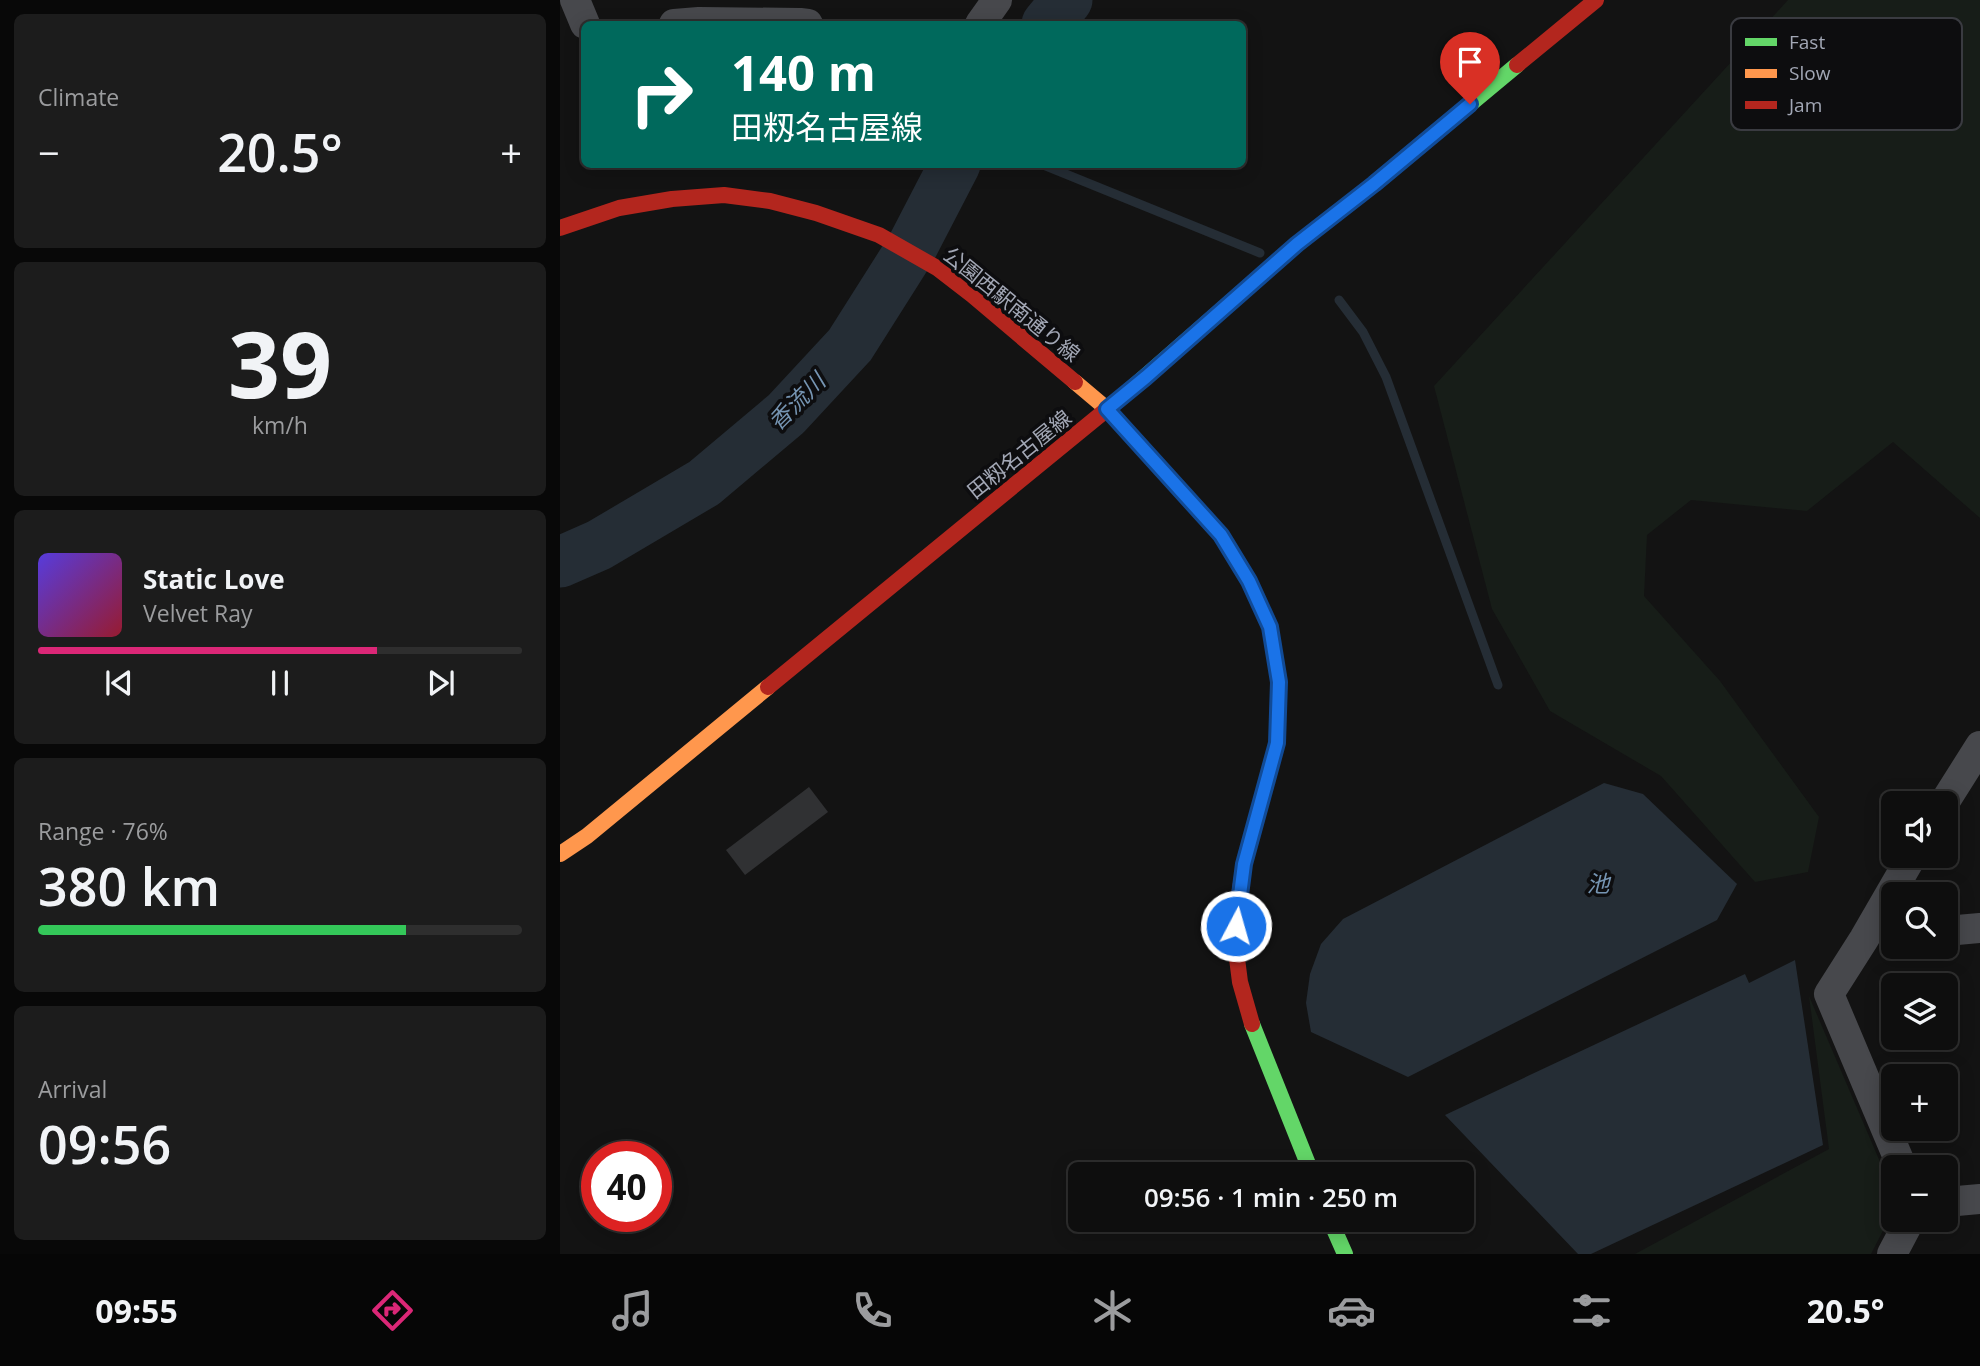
<!DOCTYPE html>
<meta charset="utf-8">
<style>
:root{--surface:#0e0e0e;--page:#1c1c1c;--text:#f1f3f6;--muted:#9b9c9e;--line:#2e2e2e;--accent:#db2777}
body{margin:0;font-family:"Open Sans","Noto Sans JP",sans-serif;background:var(--page);color:var(--text);height:100vh;display:flex;flex-direction:column;font-size:26px;white-space:nowrap}
*{box-sizing:border-box;margin:0}
p{font-size:23px;color:var(--muted)}
.icon{flex:none;width:38px;height:38px;fill:none;stroke:currentColor;stroke-width:2;stroke-linecap:round;stroke-linejoin:round}
.map{position:relative;flex:1;overflow:hidden}
.panel{display:flex;flex-direction:column;gap:14px;padding:14px;background:#080808;width:560px}
.panel>*{flex:none}
.banner{position:absolute;left:21px;top:21px;width:665px;height:147px;border-radius:10px;box-shadow:0 4px 18px #0003,0 0 0 2px var(--line);background:#00695c;color:#fff;overflow:hidden}
.fabs{position:absolute;left:1321px;top:791px;display:grid;gap:14px}
.fabs a{display:grid;place-items:center;width:77px;height:77px;border-radius:10px;background:var(--surface);box-shadow:0 4px 18px #0003,0 0 0 2px var(--line);font-size:35px}
.speed{position:absolute;left:21px;top:1141px;display:flex;gap:14px;font-size:35px;font-weight:700;text-align:center}
.speed>*{display:grid;place-content:center;width:91px;height:91px;border-radius:50%;background:var(--surface);box-shadow:0 4px 18px #0003,0 0 0 2px var(--line);line-height:1}
.speed .limit{border:10px solid #d22;background:#fff;color:#111}
.pin{position:absolute;display:grid;place-items:center;width:60px;height:60px;color:#fff;margin:-72px -30px;border-radius:50% 50% 50% 0;rotate:-45deg;box-shadow:0 0 7px #0007}
.pin .icon{rotate:45deg}
.me{position:absolute;width:77px;margin:-38px;rotate:6deg;stroke-linejoin:round;filter:drop-shadow(0 0 5px #0008)}
.turn{display:flex;align-items:center;gap:24px;height:147px;padding:0 35px;font-size:32px}
.turn .icon{width:91px;height:91px;stroke-width:2.5}
.turn b{display:block;font-size:49px;line-height:60px}
.big{font-size:52px;font-weight:600;line-height:1.1}
.panel .widget{flex:1;display:flex;flex-direction:column;justify-content:center;gap:10px;min-width:0;padding:0 24px;border-radius:10px;background:var(--page)}
.panel .dial{align-items:center;gap:0}
.dial b{font-size:91px;line-height:1}
.song{display:flex;align-items:center;gap:21px}
.cover{width:84px;height:84px;border-radius:10px;background:linear-gradient(135deg,hsl(250 70% 55%),hsl(350 70% 35%))}
.played{height:7px;border-radius:4px;background:linear-gradient(90deg,var(--accent) 70%,var(--line) 70%)}
.keys{display:flex;justify-content:space-around;direction:ltr}
.heat{display:flex;justify-content:space-between;align-items:center;font-size:38px;direction:ltr}
.charge{height:10px;border-radius:5px;background:linear-gradient(90deg,#34c759 76%,var(--line) 0)}
.trip{position:absolute;left:508px;top:1162px;width:406px;height:70px;border-radius:10px;background:var(--surface);box-shadow:0 4px 18px #0003,0 0 0 2px var(--line);font-weight:600;line-height:70px;text-align:center}
.menu{display:flex;height:112px;justify-content:space-around;align-items:center;background:#060606;color:var(--muted)}
.menu .icon{width:49px;height:49px}
.menu .selected{color:var(--accent)}
.menu b{font-size:32px;color:var(--text)}
main{display:flex;flex:1;min-height:0}
.map>svg:first-child{display:block}
.green{fill:#171d18}
.water{fill:#252d35}
.lines{fill:none;stroke-linecap:round;stroke-linejoin:round}
.stream{stroke:#252d35;stroke-width:9}
.river{stroke:#252d35;stroke-width:51}
.building{fill:#303133}
.street{stroke:#47484c;stroke-width:30}
.fast{stroke:#63d668;stroke-width:16}
.slow{stroke:#ff974d;stroke-width:16}
.jam{stroke:#b3261e;stroke-width:16}
.route-casing{stroke:#114b97;stroke-width:18}
.route{stroke:#1a73e8;stroke-width:12}
.labels{text-anchor:middle;dominant-baseline:central;stroke-width:7;stroke-linejoin:round;paint-order:stroke}
.street-label{font-size:21px;fill:#a2a7b5;stroke:#0d0d0f}
.water-label{font-size:23px;font-style:italic;fill:#7695b3;stroke:#0d0d0f}
.key{fill:#0d0d0f;stroke:#3a3b41;stroke-width:2}
.key-label{font-size:19px;fill:#a2a7b5}
</style>
<main>
<section class="panel">
<div class="widget"><p>Climate</p>
<div class="heat"><a>−</a><b class="big">20.5°</b><a>+</a></div>
</div>
<div class="widget dial"><b>39</b><p>km/h</p></div>
<div class="widget">
<div class="song"><i class="cover"></i><div><b>Static Love</b><p>Velvet Ray</p></div></div>
<div class="played"></div>
<div class="keys"><svg class="icon" aria-label="previous" viewBox="0 0 24 24"><path d="M18 5L8 12l10 7zM5 5v14"/></svg><svg class="icon" aria-label="pause" viewBox="0 0 24 24"><path d="M8 5v14M16 5v14"/></svg><svg class="icon" aria-label="next" viewBox="0 0 24 24"><path d="M6 5l10 7-10 7zM19 5v14"/></svg></div>
</div>
<div class="widget"><p>Range · 76%</p><b class="big">380 km</b><div class="charge"></div></div>
<div class="widget"><p>Arrival</p><b class="big">09:56</b></div>
</section>
<div class="map">
<svg width="1420" height="1254" viewBox="0 0 1420 1254">
<rect width="100%" height="100%" fill="#131313"/>
<g class="green">
<path d="M1228,0H1420V518L1333,442L1247,511L1131,500L1087,535L1084,596L1160,681L1259,817L1248,872L1195,882L1101,776L990,711L932,609L874,386Z"/>
<path d="M1249,996L1333,1192V1211L1311,1254H1075L1269,1149Z"/>
</g>
<g class="water">
<path d="M1044,783L1083,794L1177,884L1157,920L848,1077L751,1032L746,1003L750,974L761,944L783,919Z"/>
<path d="M1235,960L1263,1145L1031,1254H1018L885,1115L1185,974L1189,983Z"/>
</g>
<g class="lines">
<g class="stream">
<path d="M481,164L700,253"/>
<path d="M779,300L803,332L826,377L938,685"/>
</g>
<g class="river">
<path d="M487,24L507,0"/>
<path d="M0,562L39,545L144,483L226,414L290,345L352,247L395,164"/>
</g>
</g>
<path class="building" d="M249,787L268,812L185,875L166,850Z"/>
<g class="lines">
<g class="street">
<path d="M15,0L25,24"/>
<path d="M114,24L139,22L240,23L248,24"/>
<path d="M420,24L437,0"/>
<path d="M1384,803L1420,746"/>
<path d="M1386,931L1420,928"/>
<path d="M1342,1167L1269,994L1304,939L1352,856"/>
<path d="M1386,1202L1420,1199"/>
<path d="M1332,1254L1350,1220"/>
</g>
<g class="fast">
<path d="M557,401L737,244L814,184L957,65"/>
<path d="M692,1024L752,1174"/>
<path d="M770,1220L785,1254"/>
</g>
<g class="slow">
<path d="M515,382L547,409L661,535L689,581L710,627L719,683L718,704"/>
<path d="M0,854L27,836L208,687"/>
</g>
<g class="jam">
<path d="M957,65L1036,0"/>
<path d="M0,228L59,208L112,199L164,195L210,201L256,213L319,235L377,268L412,295L515,382"/>
<path d="M208,687L557,401"/>
<path d="M692,1024L680,982L675,943L677,908L684,864L717,743L718,704"/>
</g>
</g>
<g class="lines">
<g class="route-casing">
<path id="route" d="M676,926L684,864L717,743L719,682L710,627L689,581L661,535L547,409L586,377L737,244L814,184L910,104"/>
</g>
<use href="#route" class="route"/>
</g>
<g class="labels">
<g class="street-label">
<text transform="translate(452 304) rotate(39)">公園西駅南通り線</text>
<text transform="translate(459 454) rotate(-39)">田籾名古屋線</text>
</g>
<g class="water-label">
<text transform="translate(236 401) rotate(-45)">香流川</text>
<text x="1038" y="883">池</text>
</g>
</g>
<rect x="1171" y="18" width="231" height="112" rx="10" class="key"/>
<rect x="1185" y="38" width="32" height="8" fill="#63d668"/>
<rect x="1185" y="69" width="32" height="9" fill="#ff974d"/>
<rect x="1185" y="101" width="32" height="8" fill="#b3261e"/>
<g class="key-label">
<text x="1229" y="49">Fast</text>
<text x="1229" y="80">Slow</text>
<text x="1229" y="112">Jam</text>
</g>
</svg>
<div class="fabs">
<a><svg class="icon" aria-label="sound" viewBox="0 0 24 24"><path d="M4 9h4l5-4v14l-5-4H4zM17 9q2 3 0 6"/></svg></a>
<a><svg class="icon" aria-label="search" viewBox="0 0 24 24"><circle cx="10" cy="10" r="6"/><path d="M15 15l6 6"/></svg></a>
<a><svg class="icon" aria-label="layers" viewBox="0 0 24 24"><path d="M12 4l9 5-9 5-9-5zM3 14l9 5 9-5"/></svg></a>
<a>+</a>
<a>−</a>
</div>
<div class="speed"><div class="limit">40</div></div>
<div class="pin" style="left:910px;top:104px;background:#d93025"><svg class="icon" aria-label="arrive" viewBox="0 0 24 24"><path d="M6 21V4h12l-3 4 3 4H6"/></svg></div>
<svg class="me" style="left:676px;top:926px" viewBox="-20 -20 40 40"><circle r="17" fill="#1a73e8" stroke="#fff" stroke-width="3"/><path d="M0-11L8 9 0 5-8 9z" fill="#fff"/></svg>
<div class="trip">09:56 · 1 min · 250 m</div>
<div class="banner">
<div class="turn"><svg class="icon" aria-label="right" viewBox="0 0 24 24"><path d="M7 20v-9h11M14 6l5 5-5 5"/></svg><div><b>140 m</b>田籾名古屋線</div></div>
</div>
</div>
</main>
<nav class="menu">
<b>09:55</b>
<svg class="icon selected" aria-label="directions" viewBox="0 0 24 24"><path d="M12 3l9 9-9 9-9-9zM9 14v-3h6M13 9l2 2-2 2"/></svg>
<svg class="icon" aria-label="music" viewBox="0 0 24 24"><path d="M9 18V5l10-2v13"/><circle cx="6" cy="18" r="3"/><circle cx="16" cy="16" r="3"/></svg>
<svg class="icon" aria-label="phone" viewBox="0 0 24 24"><path d="M5 4h4l2 5-3 2q2 4 5 5l2-3 5 2v4C11 20 4 13 5 4z"/></svg>
<svg class="icon" aria-label="climate" viewBox="0 0 24 24"><path d="M12 3v18M4 7l16 10M4 17L20 7"/></svg>
<svg class="icon" aria-label="car" viewBox="0 0 24 24"><path d="M5 17H2v-5l4-1 3-4h7l3 4 3 1v5h-3M9 17h6M6 11h13"/><circle cx="7" cy="17" r="2"/><circle cx="17" cy="17" r="2"/></svg>
<svg class="icon" aria-label="filters" viewBox="0 0 24 24"><path d="M4 7h16M4 17h16"/><circle cx="9" cy="7" r="2"/><circle cx="15" cy="17" r="2"/></svg>
<b>20.5°</b>
</nav>
